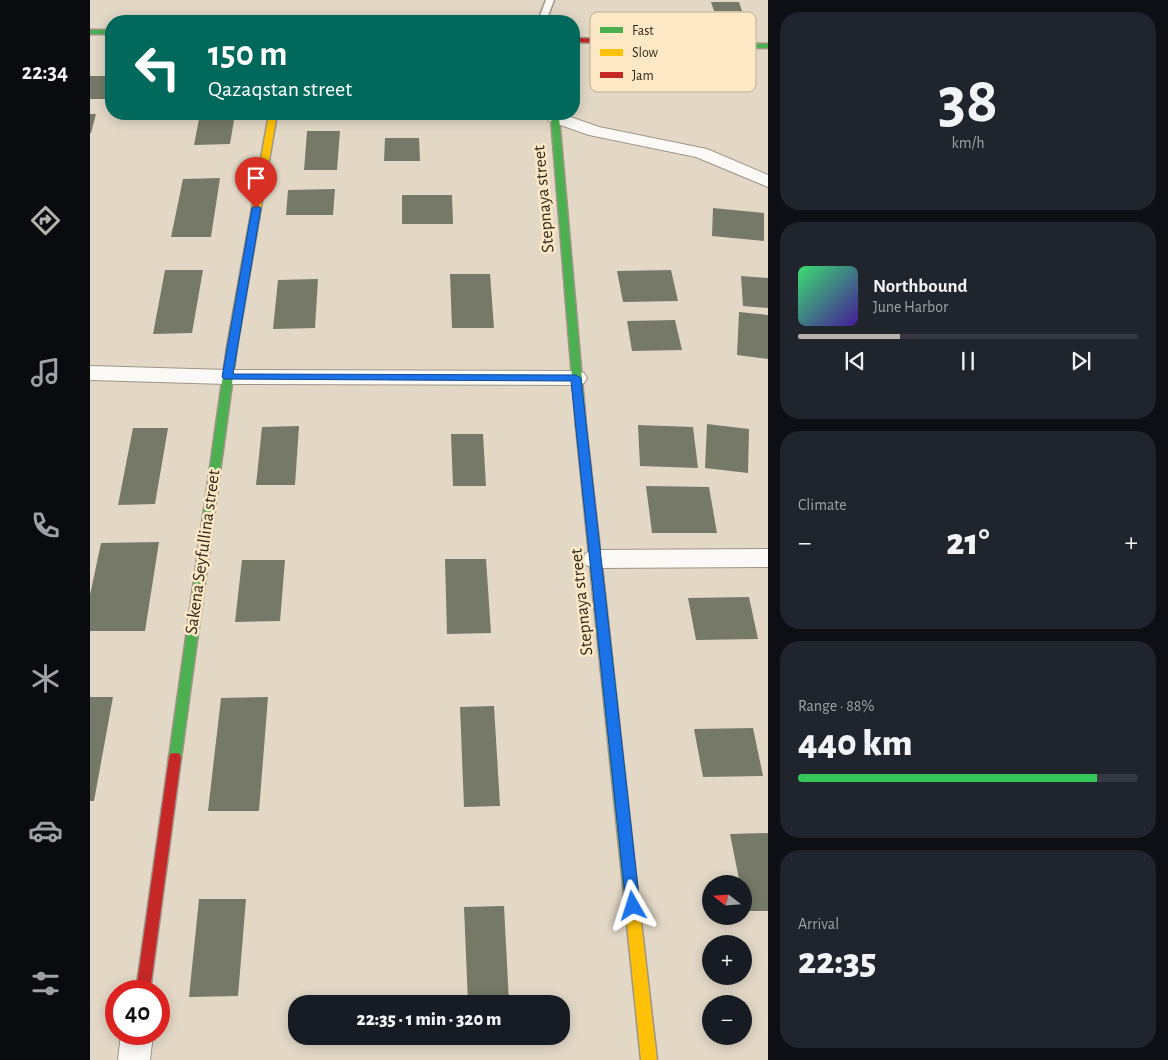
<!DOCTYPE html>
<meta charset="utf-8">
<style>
:root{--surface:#171b24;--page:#20242c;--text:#f1f3f6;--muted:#9ea1a6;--line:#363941;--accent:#b6b3ae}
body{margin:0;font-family:"Alegreya Sans",sans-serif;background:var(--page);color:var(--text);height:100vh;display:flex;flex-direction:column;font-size:19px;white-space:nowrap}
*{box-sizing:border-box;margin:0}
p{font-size:16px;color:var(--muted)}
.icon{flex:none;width:28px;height:28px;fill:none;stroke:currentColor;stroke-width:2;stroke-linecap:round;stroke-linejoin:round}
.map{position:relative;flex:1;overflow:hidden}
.side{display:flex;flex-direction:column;gap:12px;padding:12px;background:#0d0f14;width:400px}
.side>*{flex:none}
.top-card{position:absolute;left:15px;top:15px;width:475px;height:105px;border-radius:20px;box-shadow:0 2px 12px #0003;background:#00695c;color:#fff;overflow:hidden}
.needle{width:32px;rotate:287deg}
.controls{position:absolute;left:612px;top:875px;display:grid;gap:10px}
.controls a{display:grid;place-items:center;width:50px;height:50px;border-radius:50%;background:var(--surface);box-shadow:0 2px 12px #0003;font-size:25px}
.speed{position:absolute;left:15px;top:980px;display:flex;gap:10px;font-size:25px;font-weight:700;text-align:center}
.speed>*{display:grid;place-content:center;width:65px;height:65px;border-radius:50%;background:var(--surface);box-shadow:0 2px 12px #0003;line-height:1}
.speed .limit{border:8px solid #d22;background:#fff;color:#111}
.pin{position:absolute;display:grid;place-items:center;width:42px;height:42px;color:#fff;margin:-51px -21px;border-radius:50% 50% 50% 0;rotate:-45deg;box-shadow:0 0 5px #0007}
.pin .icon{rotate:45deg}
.me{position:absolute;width:55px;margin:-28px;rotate:354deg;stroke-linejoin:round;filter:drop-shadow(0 0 4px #0008)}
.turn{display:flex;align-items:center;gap:18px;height:105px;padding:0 20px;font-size:22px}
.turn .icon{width:65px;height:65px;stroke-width:2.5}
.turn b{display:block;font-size:35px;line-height:42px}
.big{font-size:38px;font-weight:800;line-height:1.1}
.side .widget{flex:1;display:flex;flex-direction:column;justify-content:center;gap:8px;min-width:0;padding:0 18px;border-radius:20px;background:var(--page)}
.side .dial{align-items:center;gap:0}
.dial b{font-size:65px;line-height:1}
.song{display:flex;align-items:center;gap:15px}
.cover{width:60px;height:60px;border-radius:8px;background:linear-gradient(135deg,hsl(140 70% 55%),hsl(260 70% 35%))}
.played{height:5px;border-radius:2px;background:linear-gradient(90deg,var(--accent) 30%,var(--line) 30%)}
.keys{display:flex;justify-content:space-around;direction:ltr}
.heat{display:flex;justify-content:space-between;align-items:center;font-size:28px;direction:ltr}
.charge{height:8px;border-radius:4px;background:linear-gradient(90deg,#34c759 88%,var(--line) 0)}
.trip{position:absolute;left:198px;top:995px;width:282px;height:50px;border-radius:20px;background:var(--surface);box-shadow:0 2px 12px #0003;font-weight:800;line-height:50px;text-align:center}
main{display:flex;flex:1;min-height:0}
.tab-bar{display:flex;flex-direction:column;width:90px;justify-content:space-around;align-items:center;background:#090b0e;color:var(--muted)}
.tab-bar .icon{width:35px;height:35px}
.tab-bar .active{color:var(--accent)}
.tab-bar b{font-size:22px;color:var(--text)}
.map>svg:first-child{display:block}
.building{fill:#767967}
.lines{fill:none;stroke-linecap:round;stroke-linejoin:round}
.lane-casing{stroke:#9e9588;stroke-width:3}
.street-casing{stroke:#9e9588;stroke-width:2}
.fast-casing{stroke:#9e9588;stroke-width:3}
.slow-casing{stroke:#9e9588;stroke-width:3}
.jam-casing{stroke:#9e9588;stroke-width:3}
.lane{fill:#fbf9f6;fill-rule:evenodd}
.street{fill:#fbf9f6;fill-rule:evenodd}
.fast{fill:#4caf50;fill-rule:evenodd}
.slow{fill:#ffc107;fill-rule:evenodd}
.jam{fill:#c62828;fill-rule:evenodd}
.route{fill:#1a73e8;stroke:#114b97}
.labels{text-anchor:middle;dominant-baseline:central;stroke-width:5;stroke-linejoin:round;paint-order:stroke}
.street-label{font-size:18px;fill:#2e271a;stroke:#fde8c6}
.key{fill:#fde8c6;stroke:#bfae92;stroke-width:1}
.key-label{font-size:14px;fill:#2e271a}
</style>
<main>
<nav class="tab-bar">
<b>22:34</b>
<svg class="icon active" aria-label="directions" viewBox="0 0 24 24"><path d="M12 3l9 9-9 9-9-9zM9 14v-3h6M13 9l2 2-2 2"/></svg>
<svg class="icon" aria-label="music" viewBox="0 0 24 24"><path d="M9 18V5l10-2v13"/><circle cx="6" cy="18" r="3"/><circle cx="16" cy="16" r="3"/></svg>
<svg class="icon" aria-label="phone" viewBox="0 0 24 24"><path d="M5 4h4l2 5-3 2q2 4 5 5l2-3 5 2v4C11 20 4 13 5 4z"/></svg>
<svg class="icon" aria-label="climate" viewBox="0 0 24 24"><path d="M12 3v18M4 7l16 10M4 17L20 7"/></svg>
<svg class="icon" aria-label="car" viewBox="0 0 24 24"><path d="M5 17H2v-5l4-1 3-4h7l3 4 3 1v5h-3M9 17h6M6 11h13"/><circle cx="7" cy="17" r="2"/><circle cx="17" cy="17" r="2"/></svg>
<svg class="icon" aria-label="filters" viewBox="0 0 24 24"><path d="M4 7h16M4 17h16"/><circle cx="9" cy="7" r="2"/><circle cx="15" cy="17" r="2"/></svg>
</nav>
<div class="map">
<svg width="678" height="1060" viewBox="0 0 678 1060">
<rect width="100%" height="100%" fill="#e3d8c6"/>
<g class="building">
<path d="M621,2H649L652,11H624Z"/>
<path d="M0,76H21L19,99H0Z"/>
<path d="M0,114H6L1,133H0Z"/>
<path d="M110,114H145L140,144L104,145Z"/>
<path d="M217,131H250L247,170H214Z"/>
<path d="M295,138H329L330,161H294Z"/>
<path d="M130,178L121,237H81L93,179Z"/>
<path d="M245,189L243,215H196L198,190Z"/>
<path d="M312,195H362L363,224H312Z"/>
<path d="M623,208L674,213V241L622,236Z"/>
<path d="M75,270H113L102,333L63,334Z"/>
<path d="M581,270L588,301L533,302L527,271Z"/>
<path d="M360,274H400L404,328H362Z"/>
<path d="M651,276L678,278V308L653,306Z"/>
<path d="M228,279L225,328L183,329L188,280Z"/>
<path d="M649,312L678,315V359L647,355Z"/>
<path d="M585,320L592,350L542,351L537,321Z"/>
<path d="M617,424L659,429L658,473L615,468Z"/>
<path d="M548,425L603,427L608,468L550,466Z"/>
<path d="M209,426L205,485H166L172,427Z"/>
<path d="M43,428H78L65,504L28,505Z"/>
<path d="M361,434H393L396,486H363Z"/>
<path d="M556,486L619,487L627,533H562Z"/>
<path d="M69,542L55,631H0V595L11,543Z"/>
<path d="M355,559H396L401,633L357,634Z"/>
<path d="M152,560H195L190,621L145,622Z"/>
<path d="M659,597L668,639L606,640L598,598Z"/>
<path d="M0,697H23L4,801H0Z"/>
<path d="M178,697L169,811H118L131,698Z"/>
<path d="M404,706L410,806L374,807L370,707Z"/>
<path d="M663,728L673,776L613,777L604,729Z"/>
<path d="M678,833V911H656L654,884H650L640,834Z"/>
<path d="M109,899H156L148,996L99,997Z"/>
<path d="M414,906L419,1003H378L374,907Z"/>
</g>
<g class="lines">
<g class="lane-casing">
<path id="lane" d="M456,0H464L456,21H448Z"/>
</g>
<g class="street-casing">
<g id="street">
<path d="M459,114H472L509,127L617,149L678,175V187L606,157L499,135L459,121L456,117Z"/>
<path d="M0,366L137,370L486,371L494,373L497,378L494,383L486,385L137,384L0,380Z"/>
<path d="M678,549V567L505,568L496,565L493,559L496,553L505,550Z"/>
<path d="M31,1034H63L60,1060H28Z"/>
</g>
</g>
<g class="fast-casing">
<g id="fast">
<rect x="0" y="30" width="21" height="4"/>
<path d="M596,42L678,44V48L599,46H596Z"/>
<path d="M455,114H465L469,117L496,426L491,430L486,426L461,118Z"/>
<path d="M142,344L147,347L91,758L90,762L85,763L80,762L79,758L137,347Z"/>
<path d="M509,590L513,591L515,594L548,895L546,900L541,901L536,900L534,895L503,594L505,591Z"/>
</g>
</g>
<g class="slow-casing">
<g id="slow">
<path d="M179,114H187L147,347L142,350L137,347Z"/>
<path d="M491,422L496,426L515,594L513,597H505L503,594L486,426Z"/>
<path d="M541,889L546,890L548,895L567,1060H551L534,895L536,890Z"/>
</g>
</g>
<g class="jam-casing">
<g id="jam">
<path d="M484,38L599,42L603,44L599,46L484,42Z"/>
<path d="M85,753L90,754L91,758L60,991H46L79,758L80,754Z"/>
</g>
</g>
<use href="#lane" class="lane"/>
<use href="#street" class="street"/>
<use href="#fast" class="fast"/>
<use href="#slow" class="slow"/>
<use href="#jam" class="jam"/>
</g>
<path class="route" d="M166,205L171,208L143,374L486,375L491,378L550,906L548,911L543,912L538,911L536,906L481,381L134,379L132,377L162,208Z"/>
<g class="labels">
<g class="street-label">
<text transform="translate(454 199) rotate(-95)">Stepnaya street</text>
<text transform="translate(113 552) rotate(-82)">Sakena Seyfullina street</text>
<text transform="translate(492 602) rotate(-96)">Stepnaya street</text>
</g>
</g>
<rect x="500" y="12" width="166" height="80" rx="8" class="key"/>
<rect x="510" y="27" width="23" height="6" fill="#4caf50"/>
<rect x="510" y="49" width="23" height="7" fill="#ffc107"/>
<rect x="510" y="72" width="23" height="6" fill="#c62828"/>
<g class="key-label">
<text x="542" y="35">Fast</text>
<text x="542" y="57">Slow</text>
<text x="542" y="80">Jam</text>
</g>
</svg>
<div class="controls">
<a><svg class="needle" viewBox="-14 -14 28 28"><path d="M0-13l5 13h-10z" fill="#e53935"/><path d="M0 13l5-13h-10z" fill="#9ea1a6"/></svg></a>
<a>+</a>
<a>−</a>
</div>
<div class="speed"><div class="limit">40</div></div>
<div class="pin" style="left:166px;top:208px;background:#d93025"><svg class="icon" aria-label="arrive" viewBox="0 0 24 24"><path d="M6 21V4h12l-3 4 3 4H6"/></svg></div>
<svg class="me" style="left:543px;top:906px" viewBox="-20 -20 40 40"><path d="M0-17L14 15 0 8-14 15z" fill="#1a73e8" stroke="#fff" stroke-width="4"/></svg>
<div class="trip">22:35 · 1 min · 320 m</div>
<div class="top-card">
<div class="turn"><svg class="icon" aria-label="left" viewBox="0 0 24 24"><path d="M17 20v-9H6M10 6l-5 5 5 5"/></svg><div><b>150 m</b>Qazaqstan street</div></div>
</div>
</div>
<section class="side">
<div class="widget dial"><b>38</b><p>km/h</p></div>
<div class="widget">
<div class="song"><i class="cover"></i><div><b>Northbound</b><p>June Harbor</p></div></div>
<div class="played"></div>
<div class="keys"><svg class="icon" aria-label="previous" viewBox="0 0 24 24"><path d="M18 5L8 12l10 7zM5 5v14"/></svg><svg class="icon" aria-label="pause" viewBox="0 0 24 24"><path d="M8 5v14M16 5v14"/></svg><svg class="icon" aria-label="next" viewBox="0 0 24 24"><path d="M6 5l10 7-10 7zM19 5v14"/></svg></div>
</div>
<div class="widget"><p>Climate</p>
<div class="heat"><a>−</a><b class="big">21°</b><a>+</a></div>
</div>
<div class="widget"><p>Range · 88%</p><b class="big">440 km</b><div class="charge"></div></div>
<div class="widget"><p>Arrival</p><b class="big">22:35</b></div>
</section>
</main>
